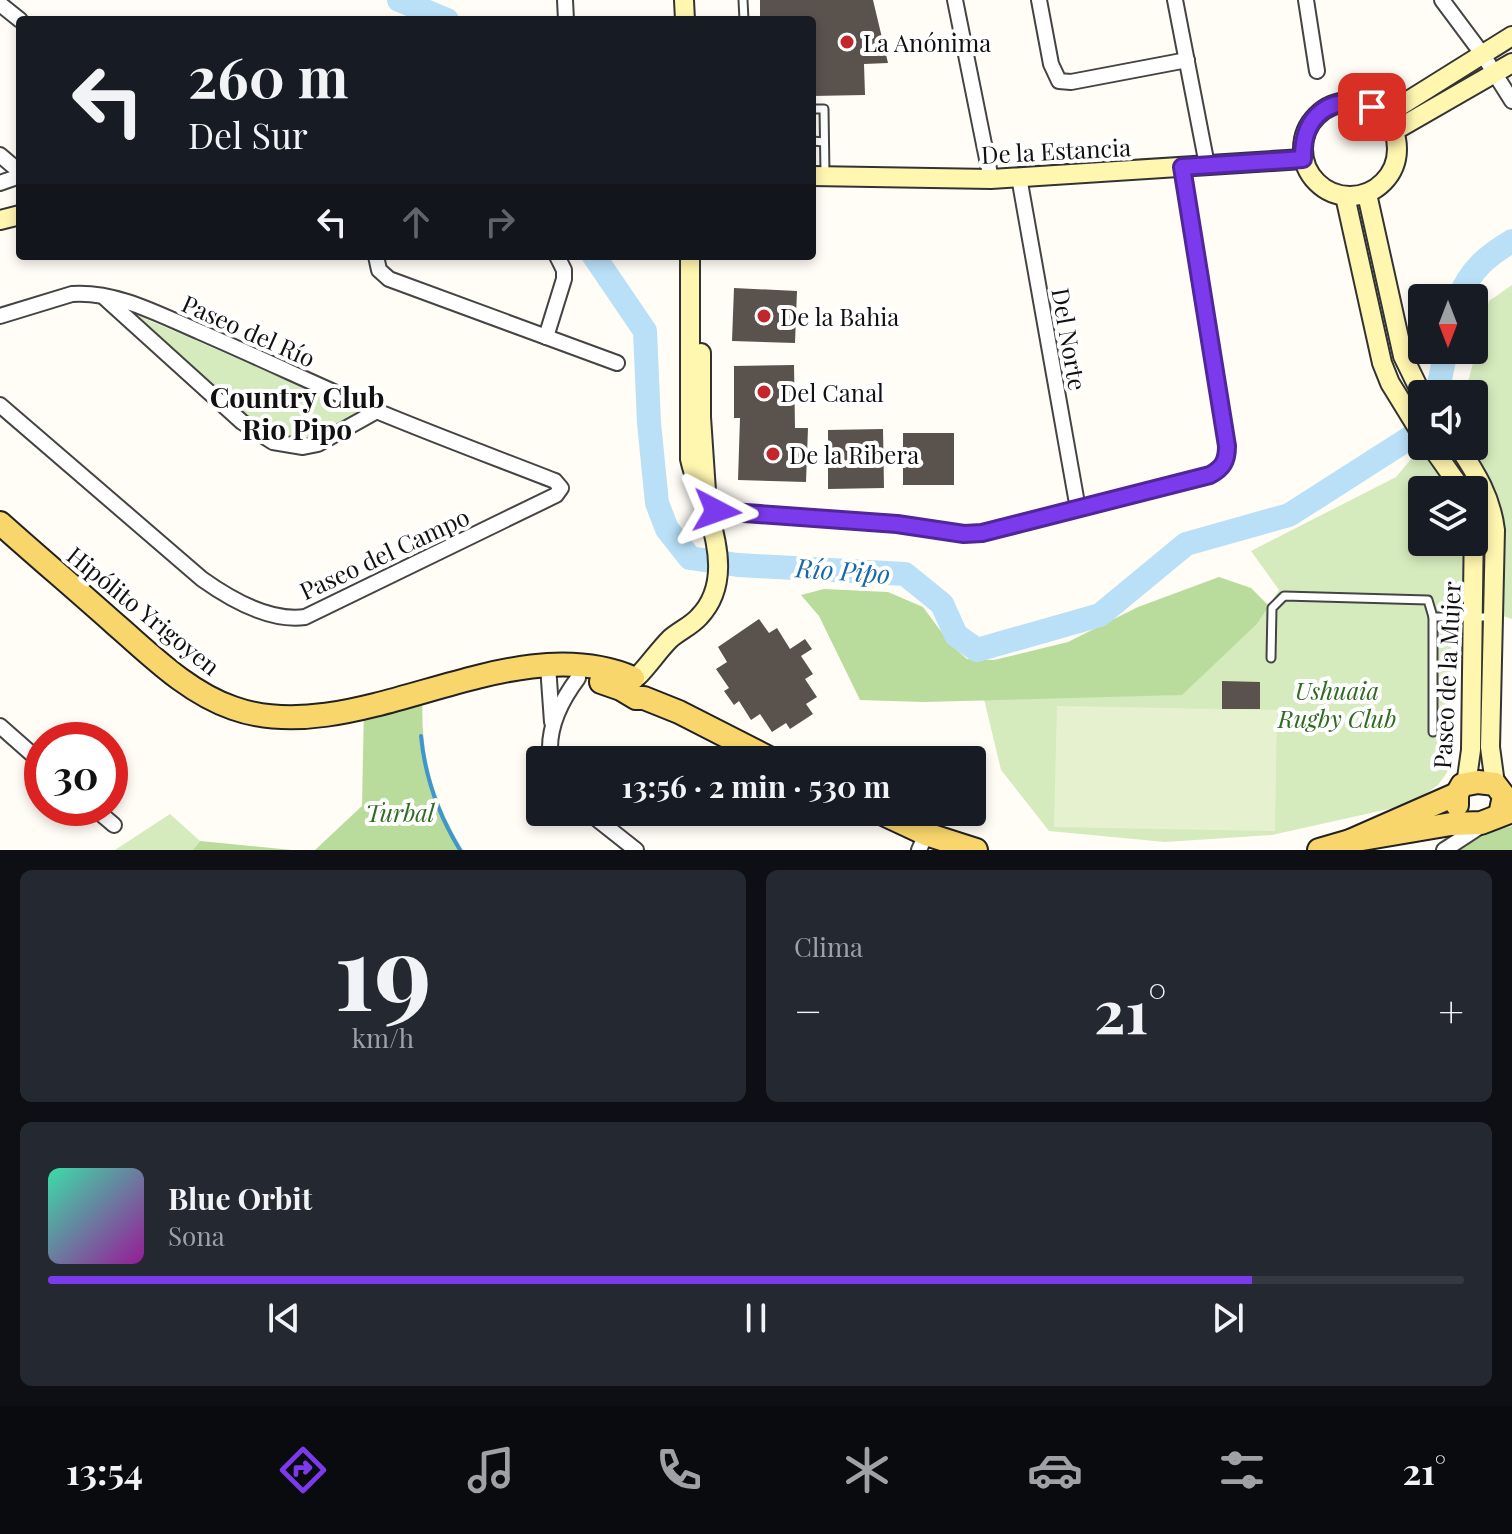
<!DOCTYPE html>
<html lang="es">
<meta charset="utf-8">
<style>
:root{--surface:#171b24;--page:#242831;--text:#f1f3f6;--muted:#9ea1a6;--line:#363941;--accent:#7c3aed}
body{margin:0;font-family:"Playfair Display",serif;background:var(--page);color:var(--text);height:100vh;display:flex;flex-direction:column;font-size:30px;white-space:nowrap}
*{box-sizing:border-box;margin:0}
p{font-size:26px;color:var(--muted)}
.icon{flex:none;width:44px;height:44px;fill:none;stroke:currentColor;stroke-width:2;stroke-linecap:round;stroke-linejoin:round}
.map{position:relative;height:850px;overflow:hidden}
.drawer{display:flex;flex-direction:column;gap:20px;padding:20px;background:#0d0f14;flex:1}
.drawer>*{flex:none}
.hud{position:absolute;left:16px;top:16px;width:800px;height:244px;border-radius:8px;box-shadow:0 4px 12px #0003;background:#171b24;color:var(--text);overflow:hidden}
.needle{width:52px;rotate:180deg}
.fabs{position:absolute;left:1408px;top:284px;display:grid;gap:16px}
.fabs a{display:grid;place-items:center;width:80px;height:80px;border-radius:8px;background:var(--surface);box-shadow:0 4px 12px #0003;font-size:40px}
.speed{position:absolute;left:24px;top:722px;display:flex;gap:16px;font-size:40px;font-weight:700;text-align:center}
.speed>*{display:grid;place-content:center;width:104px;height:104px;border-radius:50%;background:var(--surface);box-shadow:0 4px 12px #0003;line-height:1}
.speed .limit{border:12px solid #d22;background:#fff;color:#111}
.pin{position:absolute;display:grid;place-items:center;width:68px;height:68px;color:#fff;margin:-34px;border-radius:16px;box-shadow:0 4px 12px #0006}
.me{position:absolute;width:88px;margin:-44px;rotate:94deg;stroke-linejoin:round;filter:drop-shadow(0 0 6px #0008)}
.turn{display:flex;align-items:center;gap:28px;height:168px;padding:0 40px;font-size:36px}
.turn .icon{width:104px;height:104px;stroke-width:2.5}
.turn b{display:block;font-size:56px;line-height:68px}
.lanes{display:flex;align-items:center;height:76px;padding:0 40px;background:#0003;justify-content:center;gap:40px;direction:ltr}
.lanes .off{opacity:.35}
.big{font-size:60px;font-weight:700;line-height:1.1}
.drawer .tile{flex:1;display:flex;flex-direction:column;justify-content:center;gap:12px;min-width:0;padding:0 28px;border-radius:12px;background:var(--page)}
.drawer .dial{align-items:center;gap:0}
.dial b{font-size:104px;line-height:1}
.song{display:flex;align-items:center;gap:24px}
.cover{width:96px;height:96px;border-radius:12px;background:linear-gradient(135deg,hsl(160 70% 55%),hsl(300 70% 35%))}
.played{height:8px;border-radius:4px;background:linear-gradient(90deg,var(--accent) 85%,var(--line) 85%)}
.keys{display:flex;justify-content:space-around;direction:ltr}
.heat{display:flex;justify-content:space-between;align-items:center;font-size:44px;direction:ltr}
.drawer .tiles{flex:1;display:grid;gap:20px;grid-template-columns:1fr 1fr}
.tile:last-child{grid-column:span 2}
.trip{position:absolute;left:526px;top:746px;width:460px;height:80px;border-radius:8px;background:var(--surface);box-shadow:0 4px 12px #0003;font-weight:700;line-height:80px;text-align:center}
.tab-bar{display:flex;height:128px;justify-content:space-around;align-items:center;background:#090b0e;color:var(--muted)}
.tab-bar .icon{width:56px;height:56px}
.tab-bar .selected{color:var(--accent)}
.tab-bar b{font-size:36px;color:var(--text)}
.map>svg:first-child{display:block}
.green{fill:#d5ebbd;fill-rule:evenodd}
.forest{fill:#b9dc9c}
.pitch{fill:#e6f2cf}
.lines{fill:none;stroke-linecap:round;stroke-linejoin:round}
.stream{stroke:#3f96cf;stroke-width:4}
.river{stroke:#b9e0f7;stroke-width:24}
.building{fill:#5a524d}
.lane-casing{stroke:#444;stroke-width:11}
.street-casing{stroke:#444;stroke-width:18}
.secondary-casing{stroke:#333;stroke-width:22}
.primary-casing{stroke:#222;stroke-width:26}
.lane{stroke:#fff;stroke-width:7}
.street{stroke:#fff;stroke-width:14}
.secondary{stroke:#fff6b0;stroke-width:18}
.primary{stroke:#f9d66b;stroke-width:22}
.route-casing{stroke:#51269a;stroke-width:20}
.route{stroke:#7c3aed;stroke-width:14}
.poi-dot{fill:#c4262e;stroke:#fff;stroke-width:3}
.labels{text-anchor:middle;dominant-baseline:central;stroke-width:8;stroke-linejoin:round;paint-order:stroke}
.poi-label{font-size:24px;fill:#111;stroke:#fff;text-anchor:start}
.street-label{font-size:24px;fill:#111;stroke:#fff}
.park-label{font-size:24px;font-style:italic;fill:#2f6b1f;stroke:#fff}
.water-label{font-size:26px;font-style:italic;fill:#1768a6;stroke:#fff}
.quarter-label{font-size:28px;font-weight:bold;fill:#111;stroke:#fff}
</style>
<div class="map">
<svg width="1512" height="850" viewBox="0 0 1512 850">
<rect width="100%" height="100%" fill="#fffdf5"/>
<g class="green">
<path d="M1512,285V619L1452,600L1450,707L1453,764L1438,785L1411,804L1272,835L1165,842L1049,831L1001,770L984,699L1182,694L1257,624L1279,590L1251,551L1396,477L1422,446H1474V394H1465L1489,301ZM1422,490H1474V542H1422Z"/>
<path d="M125,310L359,411L358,416C311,440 294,450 246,419Z"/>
<path d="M170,814L200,841L193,850H115Z"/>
</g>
<g class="forest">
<path d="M1219,577L1251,588L1269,606L1257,624L1182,695L923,702L860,700L819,616L801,595L824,589L888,592L923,607L951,645L967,659L994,660L1068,642L1138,607Z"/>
<path d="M423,691C419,752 432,799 463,850H315L362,806L364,707Z"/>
<path d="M1512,826V850H1442L1455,841Z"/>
<path d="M200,841L292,850H193Z"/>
</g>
<path class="pitch" d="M1057,706L1277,710L1275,831L1054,827Z"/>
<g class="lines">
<path class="stream" d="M421,736C425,778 438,814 460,850"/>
<g class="river">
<path d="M399,0L447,20"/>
<path d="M594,256L645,331L649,423L657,503L667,529L690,558L738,565L905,574L942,604L956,635L977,650L1100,615L1186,544L1289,515L1422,430"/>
<path d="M1459,298C1470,270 1487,256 1512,241"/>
<path d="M1437,394L1446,350"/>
</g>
</g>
<g class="building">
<path d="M760,0H873L888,63L864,64L865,95L812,96V20H760Z"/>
<path d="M734,288L797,291L795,343L732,341Z"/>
<path d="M794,365L795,428H808L806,482L738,480L740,418H734V366Z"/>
<path d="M883,429L884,488L828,489V430Z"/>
<rect x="903" y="433" width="51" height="52"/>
<path d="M759,619L769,633L777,628L790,649L805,639L812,649L801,656L813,674L805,679L817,697L806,704L813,714L790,729L786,723L772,732L760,714L751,720L739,701L734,705L724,691L729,688L716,669L727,662L718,647Z"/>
<path d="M1222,681L1260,682V709H1222Z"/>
</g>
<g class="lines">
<g class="lane-casing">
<g id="lane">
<path d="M743,0L744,20"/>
<path d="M812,109H824L825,174"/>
<path d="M812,141L824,142"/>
<path d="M1433,617H1492"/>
<path d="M1271,658L1272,608L1284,596L1428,600L1433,617V732"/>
</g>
</g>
<g class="street-casing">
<g id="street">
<path d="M565,0L566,20"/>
<path d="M955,0L991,179"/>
<path d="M1039,0L1051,64L1059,81L1071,82L1187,60"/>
<path d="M1175,0L1207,165"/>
<path d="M1306,0L1317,71"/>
<path d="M1442,0L1483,55L1512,101"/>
<path d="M0,4L20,20"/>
<path d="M0,155L20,172"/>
<path d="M1019,177L1078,509"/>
<path d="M0,183L20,176"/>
<path d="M376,256L379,270L389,279L617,363"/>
<path d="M105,298L242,422L273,442L303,447L318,444L377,411"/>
<path d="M0,316L72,294C117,291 160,315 200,332C260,358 319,386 379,412C437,436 496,458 555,481L561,488L556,495L305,617C269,622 230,599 202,579L0,405"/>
<path d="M546,337L564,279V270L557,256"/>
<path d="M707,510L897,524L964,534L982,533L1210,475C1223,468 1227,461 1227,446L1182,167"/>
<path d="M548,666L552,722"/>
<path d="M0,726L42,763"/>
<path d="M551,760C546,730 560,702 578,678"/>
<path d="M94,808L114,825"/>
<path d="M588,812L636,850"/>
<path d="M919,850L926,834"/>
<path d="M1444,850L1484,824"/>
</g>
</g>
<g class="secondary-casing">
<g id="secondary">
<path d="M684,0L685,20"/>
<circle cx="1350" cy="149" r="47"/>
<path d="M1384,116L1512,36"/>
<path d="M1394,131L1512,63"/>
<path d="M812,176L991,179L1303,159"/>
<path d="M1367,194L1403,356L1422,395"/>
<path d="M1345,196L1382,363L1390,383L1422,435"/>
<path d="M0,220L20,215"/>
<path d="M701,353V417L706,491"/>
<path d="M1431,446L1462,490"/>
<path d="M1458,446C1476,473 1491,497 1495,530L1490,747L1495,784"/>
<path d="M637,677C649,665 658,651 670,639C679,631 691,626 699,617C727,588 719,547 708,512C702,494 694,478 690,459V256"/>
<path d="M1462,785L1467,778L1471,750L1474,519"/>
</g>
</g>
<g class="primary-casing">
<g id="primary">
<path d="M0,523C38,557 77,590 115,624C151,655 187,692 233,708C355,752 508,624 633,678"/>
<path d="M601,682L621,689L636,698H644L679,712L773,760"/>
<path d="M1457,805V794L1462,785L1478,782L1495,784L1504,796L1500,815"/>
<path d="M879,812L926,834L976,850"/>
<path d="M1350,841L1451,824L1481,823L1512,811"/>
<path d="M1319,850L1350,841L1457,794"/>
</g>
</g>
<use href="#lane" class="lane"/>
<use href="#street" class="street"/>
<use href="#secondary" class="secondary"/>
<use href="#primary" class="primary"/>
</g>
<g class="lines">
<g class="route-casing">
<path id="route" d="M717,511L897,524L964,534L982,533L1210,475C1223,468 1227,461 1227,446L1182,167L1303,159C1302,115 1331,93 1372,107"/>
</g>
<use href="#route" class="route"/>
</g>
<g class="poi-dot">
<circle cx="847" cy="42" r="8"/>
<circle cx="764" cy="316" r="8"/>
<circle cx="764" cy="392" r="8"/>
<circle cx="773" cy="454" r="8"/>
</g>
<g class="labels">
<g class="poi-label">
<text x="863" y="42">La Anónima</text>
<text x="780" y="316">De la Bahia</text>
<text x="780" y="392">Del Canal</text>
<text x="789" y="454">De la Ribera</text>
</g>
<g class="street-label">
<text transform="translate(1056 150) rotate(-3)">De la Estancia</text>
<text transform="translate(249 330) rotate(24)">Paseo del Río</text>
<text transform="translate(1070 339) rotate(80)">Del Norte</text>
<text transform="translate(384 553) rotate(-25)">Paseo del Campo</text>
<text transform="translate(144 610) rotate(39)">Hipólito Yrigoyen</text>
<text transform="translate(1446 675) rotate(-87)">Paseo de la Mujer</text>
</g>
<g class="park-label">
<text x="1337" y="690">Ushuaia<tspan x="1337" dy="28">Rugby Club</tspan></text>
<text x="400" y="812">Turbal</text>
</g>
<g class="water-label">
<text transform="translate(843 570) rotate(4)">Río Pipo</text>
</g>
<g class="quarter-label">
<text x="297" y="396">Country Club<tspan x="297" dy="32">Rio Pipo</tspan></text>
</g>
</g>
</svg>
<div class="fabs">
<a><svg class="needle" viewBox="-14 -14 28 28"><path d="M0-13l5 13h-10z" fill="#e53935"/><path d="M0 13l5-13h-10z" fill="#9ea1a6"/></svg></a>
<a><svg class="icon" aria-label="sound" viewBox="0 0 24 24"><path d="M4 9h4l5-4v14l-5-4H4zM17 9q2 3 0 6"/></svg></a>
<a><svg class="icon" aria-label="layers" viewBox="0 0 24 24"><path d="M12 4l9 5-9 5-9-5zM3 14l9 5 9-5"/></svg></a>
</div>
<div class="speed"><div class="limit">30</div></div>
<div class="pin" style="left:1372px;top:107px;background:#d93025"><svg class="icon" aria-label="arrive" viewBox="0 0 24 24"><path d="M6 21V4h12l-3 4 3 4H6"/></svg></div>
<svg class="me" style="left:717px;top:511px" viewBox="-20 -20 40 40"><path d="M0-17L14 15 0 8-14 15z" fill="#7c3aed" stroke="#fff" stroke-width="4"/></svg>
<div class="trip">13:56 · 2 min · 530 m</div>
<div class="hud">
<div class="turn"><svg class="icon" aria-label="left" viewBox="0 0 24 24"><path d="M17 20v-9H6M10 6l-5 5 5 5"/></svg><div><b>260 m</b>Del Sur</div></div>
<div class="lanes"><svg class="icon" aria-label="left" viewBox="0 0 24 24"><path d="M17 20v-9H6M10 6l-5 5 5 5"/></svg><svg class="icon off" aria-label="ahead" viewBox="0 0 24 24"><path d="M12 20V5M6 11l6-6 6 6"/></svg><svg class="icon off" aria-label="right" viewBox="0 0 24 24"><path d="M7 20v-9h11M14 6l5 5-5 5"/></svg></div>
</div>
</div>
<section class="drawer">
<div class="tiles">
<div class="tile dial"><b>19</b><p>km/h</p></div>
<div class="tile"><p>Clima</p>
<div class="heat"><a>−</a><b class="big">21°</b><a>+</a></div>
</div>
<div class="tile">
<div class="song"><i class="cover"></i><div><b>Blue Orbit</b><p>Sona</p></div></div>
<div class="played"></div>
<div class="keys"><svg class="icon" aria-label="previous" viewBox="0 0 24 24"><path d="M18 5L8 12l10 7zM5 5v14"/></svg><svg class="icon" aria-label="pause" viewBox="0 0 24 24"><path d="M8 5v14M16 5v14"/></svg><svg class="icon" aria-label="next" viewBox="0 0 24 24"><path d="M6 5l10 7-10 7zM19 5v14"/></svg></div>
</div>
</div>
</section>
<nav class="tab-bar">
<b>13:54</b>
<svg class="icon selected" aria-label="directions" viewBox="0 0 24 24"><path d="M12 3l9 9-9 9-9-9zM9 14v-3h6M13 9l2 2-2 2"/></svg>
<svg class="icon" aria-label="music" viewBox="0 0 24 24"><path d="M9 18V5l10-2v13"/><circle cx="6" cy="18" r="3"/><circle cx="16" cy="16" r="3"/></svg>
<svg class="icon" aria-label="phone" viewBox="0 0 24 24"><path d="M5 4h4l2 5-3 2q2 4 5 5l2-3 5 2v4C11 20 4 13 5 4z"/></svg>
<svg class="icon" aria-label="climate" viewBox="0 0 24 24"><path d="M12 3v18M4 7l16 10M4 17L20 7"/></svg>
<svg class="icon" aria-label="car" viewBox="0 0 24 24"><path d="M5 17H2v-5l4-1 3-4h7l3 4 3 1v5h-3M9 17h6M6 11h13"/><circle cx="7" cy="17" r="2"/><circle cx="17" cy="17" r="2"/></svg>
<svg class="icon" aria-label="filters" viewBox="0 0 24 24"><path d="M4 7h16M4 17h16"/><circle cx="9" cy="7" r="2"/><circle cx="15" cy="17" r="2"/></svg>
<b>21°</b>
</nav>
